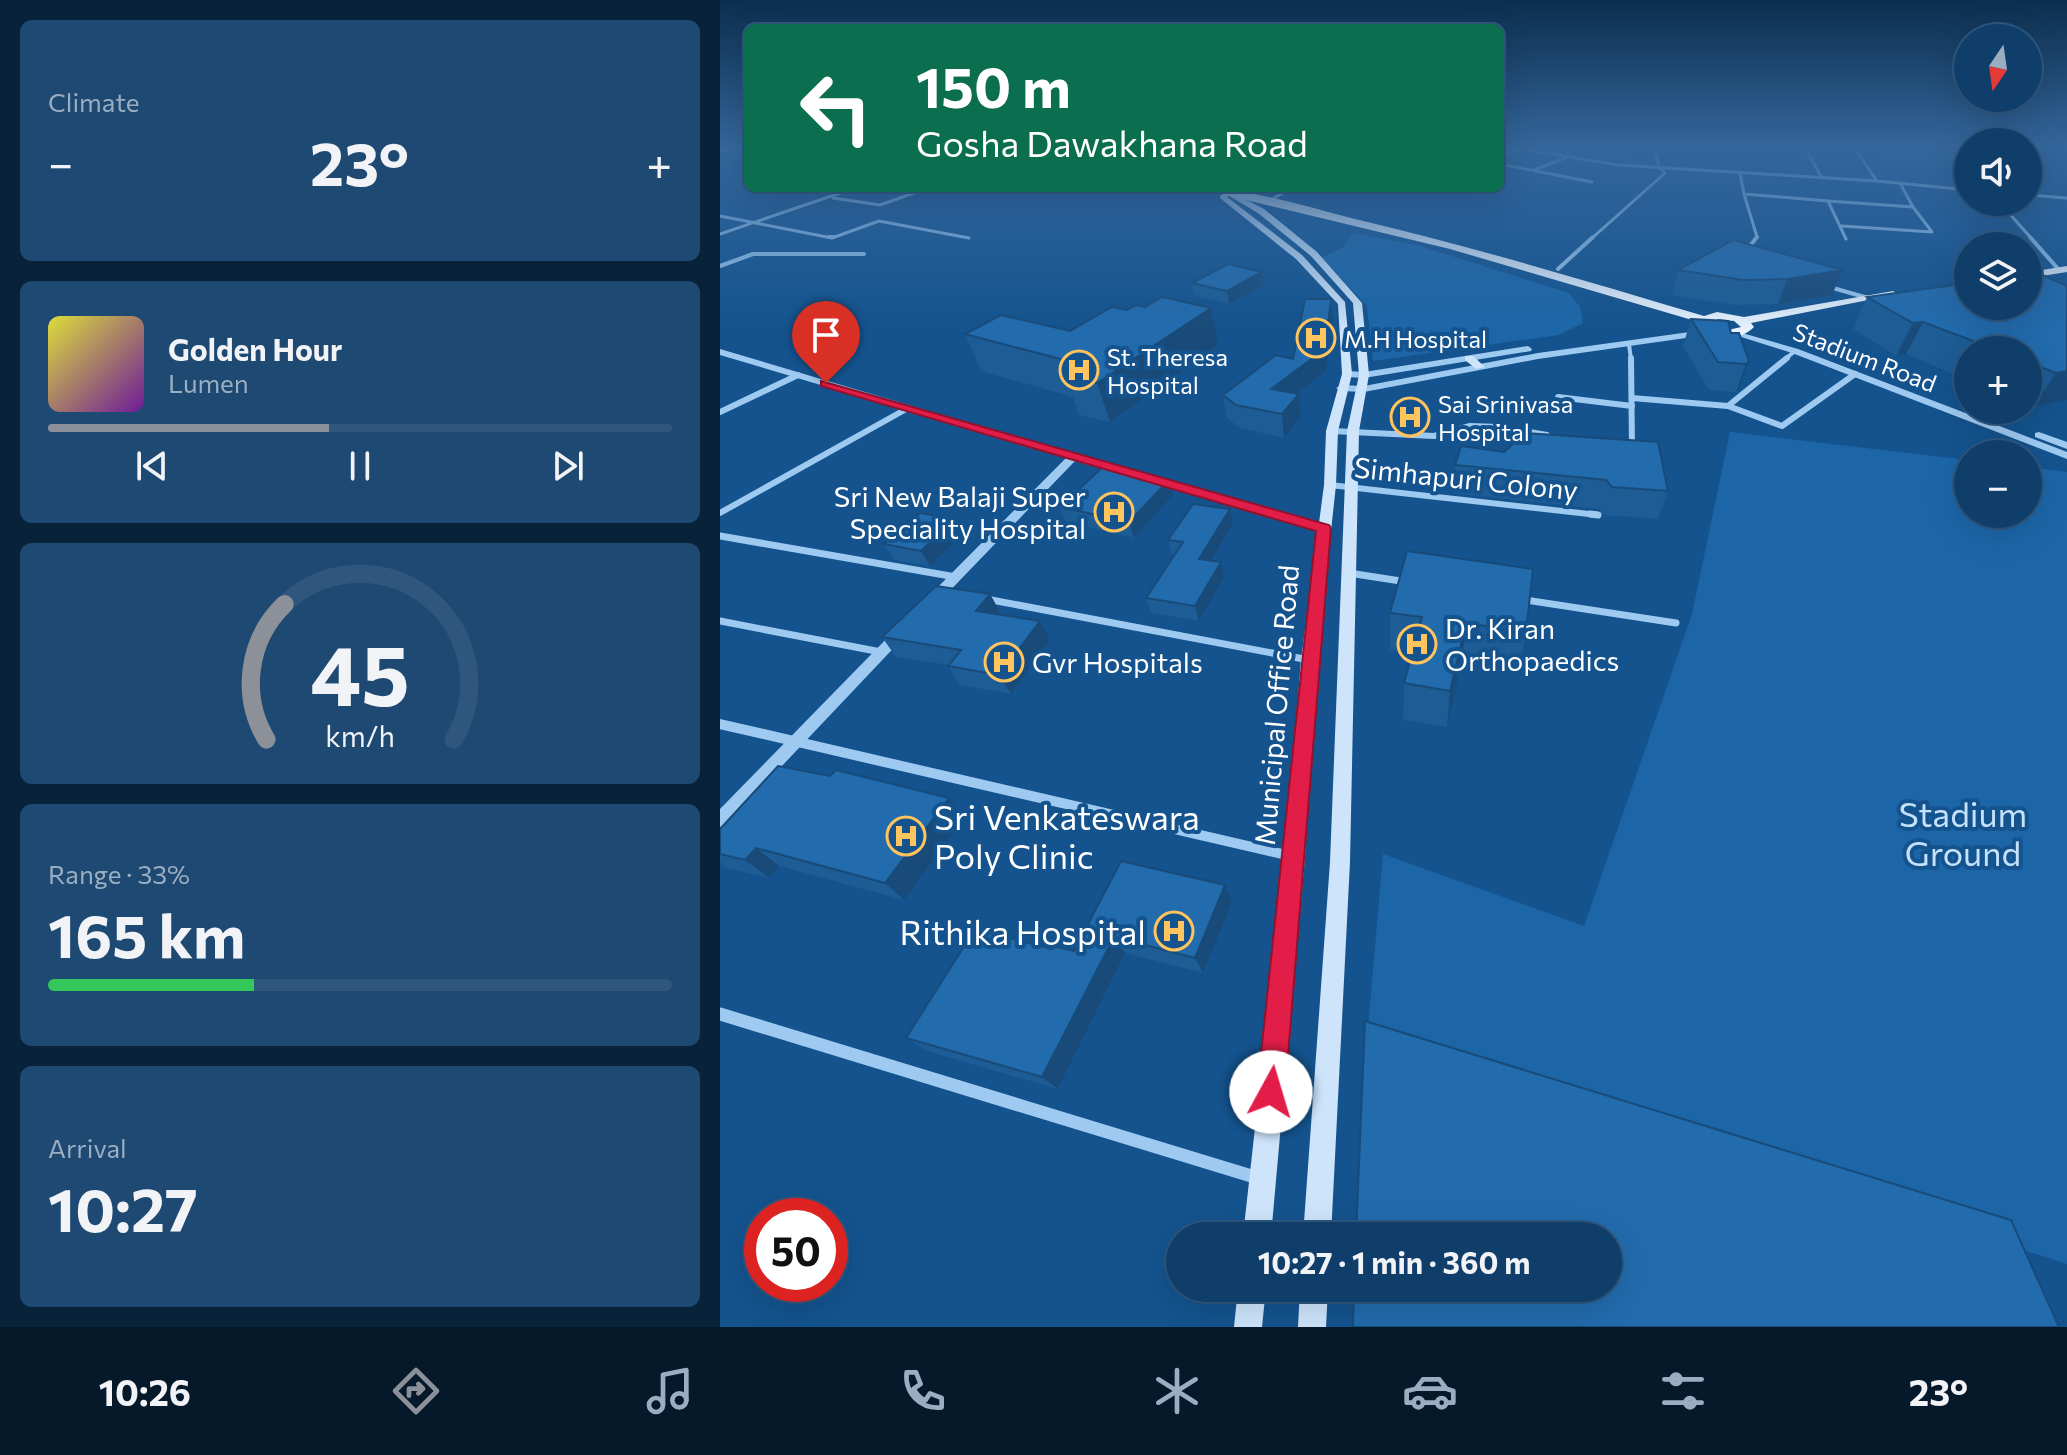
<!DOCTYPE html>
<meta charset="utf-8">
<style>
:root{--surface:#0f3e6a;--page:#1d4972;--text:#f1f3f6;--muted:#9baec1;--line:#2f577e;--accent:#8c9099}
body{margin:0;font-family:Commissioner,sans-serif;background:var(--page);color:var(--text);height:100vh;display:flex;flex-direction:column;font-size:30px;white-space:nowrap}
*{box-sizing:border-box;margin:0}
p{font-size:26px;color:var(--muted)}
.icon{flex:none;width:44px;height:44px;fill:none;stroke:currentColor;stroke-width:2;stroke-linecap:round;stroke-linejoin:round}
.map{position:relative;flex:1;overflow:hidden}
.panel{display:flex;flex-direction:column;gap:20px;padding:20px;background:#08223a;width:720px}
.panel>*{flex:none}
.banner{position:absolute;left:24px;top:24px;width:760px;height:168px;border-radius:12px;box-shadow:0 8px 32px #0002,0 0 0 2px var(--line);background:#0b6e4f;color:#fff;overflow:hidden}
.needle{width:52px;rotate:193deg}
.buttons{position:absolute;left:1234px;top:24px;display:grid;gap:16px}
.buttons a{display:grid;place-items:center;width:88px;height:88px;border-radius:50%;background:var(--surface);box-shadow:0 8px 32px #0002,0 0 0 2px var(--line);font-size:40px}
.speed{position:absolute;left:24px;top:1198px;display:flex;gap:16px;font-size:40px;font-weight:700;text-align:center}
.speed>*{display:grid;place-content:center;width:104px;height:104px;border-radius:50%;background:var(--surface);box-shadow:0 8px 32px #0002,0 0 0 2px var(--line);line-height:1}
.speed .limit{border:12px solid #d22;background:#fff;color:#111}
.pin{position:absolute;display:grid;place-items:center;width:68px;height:68px;color:#fff;margin:-82px -34px;border-radius:50% 50% 50% 0;rotate:-45deg;box-shadow:0 0 8px #0007}
.pin .icon{rotate:45deg}
.me{position:absolute;width:88px;margin:-44px;rotate:6deg;stroke-linejoin:round;filter:drop-shadow(0 0 6px #0008)}
.turn{display:flex;align-items:center;gap:28px;height:168px;padding:0 40px;font-size:36px}
.turn .icon{width:104px;height:104px;stroke-width:2.5}
.turn b{display:block;font-size:56px;line-height:68px}
.big{font-size:60px;font-weight:700;line-height:1.1}
.panel .widget{flex:1;display:flex;flex-direction:column;justify-content:center;gap:12px;min-width:0;padding:0 28px;border-radius:12px;background:var(--page)}
.panel .dial{align-items:center;gap:0}
.dial svg{height:208px;overflow:visible;fill:none;stroke:var(--line);stroke-width:7;stroke-linecap:round;text-anchor:middle}
.dial text{fill:var(--text);stroke:none}
.song{display:flex;align-items:center;gap:24px}
.cover{width:96px;height:96px;border-radius:12px;background:linear-gradient(135deg,hsl(60 70% 55%),hsl(280 70% 35%))}
.played{height:8px;border-radius:4px;background:linear-gradient(90deg,var(--accent) 45%,var(--line) 45%)}
.keys{display:flex;justify-content:space-around;direction:ltr}
.heat{display:flex;justify-content:space-between;align-items:center;font-size:44px;direction:ltr}
.charge{height:12px;border-radius:6px;background:linear-gradient(90deg,#34c759 33%,var(--line) 0)}
.trip{position:absolute;left:446px;top:1222px;width:456px;height:80px;border-radius:40px;background:var(--surface);box-shadow:0 8px 32px #0002,0 0 0 2px var(--line);font-weight:700;line-height:80px;text-align:center}
.dock{display:flex;height:128px;justify-content:space-around;align-items:center;background:#06192a;color:var(--muted)}
.dock .icon{width:56px;height:56px}
.dock .current{color:var(--accent)}
.dock b{font-size:36px;color:var(--text)}
main{display:flex;flex:1;min-height:0}
.map>svg:first-child{display:block}
.green{fill:#1c66a8}
.lines{fill:none;stroke-linecap:round;stroke-linejoin:round}
.minor-far5{stroke:#9ecaf1;stroke-width:3}
.minor-far4{stroke:#9ecaf1;stroke-width:4}
.minor-far3{stroke:#9ecaf1;stroke-width:6}
.minor-far2{stroke:#9ecaf1;stroke-width:7}
.minor-far1{stroke:#9ecaf1;stroke-width:10}
.minor{stroke:#9ecaf1;stroke-width:13}
.tertiary{fill:#9ecaf1;fill-rule:evenodd}
.secondary{fill:#cde4fb;fill-rule:evenodd}
.primary{fill:#e8f3ff;fill-rule:evenodd}
.wall{fill:#1d5c95}
.shaded-wall{fill:#184b79}
.building{fill:#226bad;stroke:#184b79;stroke-width:2}
.route{fill:#e11d48;stroke:#92132f;stroke-width:2}
.labels{text-anchor:middle;dominant-baseline:central;stroke-width:8;stroke-linejoin:round;paint-order:stroke}
.far-poi-label{font-size:24px;fill:#fff;stroke:#14538e;text-anchor:start}
.far-street-label{font-size:24px;fill:#fff;stroke:#14538e}
.street-label{font-size:28px;fill:#fff;stroke:#14538e}
.poi-label{font-size:28px;fill:#fff;stroke:#14538e;text-anchor:start}
.near-park-label{font-size:34px;fill:#c5e2fc;stroke:#14538e}
.near-poi-label{font-size:34px;fill:#fff;stroke:#14538e;text-anchor:start}
</style>
<main>
<section class="panel">
<div class="widget"><p>Climate</p>
<div class="heat"><a>−</a><b class="big">23°</b><a>+</a></div>
</div>
<div class="widget">
<div class="song"><i class="cover"></i><div><b>Golden Hour</b><p>Lumen</p></div></div>
<div class="played"></div>
<div class="keys"><svg class="icon" aria-label="previous" viewBox="0 0 24 24"><path d="M18 5L8 12l10 7zM5 5v14"/></svg><svg class="icon" aria-label="pause" viewBox="0 0 24 24"><path d="M8 5v14M16 5v14"/></svg><svg class="icon" aria-label="next" viewBox="0 0 24 24"><path d="M6 5l10 7-10 7zM19 5v14"/></svg></div>
</div>
<div class="widget dial"><svg viewBox="0 0 100 80">
<path d="M14 69A42 42 0 1 1 86 69"/>
<path d="M14 69A42 42 0 0 1 21 17" stroke="#8c9099"/>
<text x="50" y="56" font-size="32" font-weight="700">45</text>
<text x="50" y="72" font-size="11">km/h</text>
</svg></div>
<div class="widget"><p>Range · 33%</p><b class="big">165 km</b><div class="charge"></div></div>
<div class="widget"><p>Arrival</p><b class="big">10:27</b></div>
</section>
<div class="map">
<svg width="1347" height="1327" viewBox="0 0 1347 1327">
<rect width="100%" height="100%" fill="#14538e"/>
<g class="green">
<path d="M633,233L700,246L849,293L860,307L863,323L839,335L653,361L647,306L602,258L623,247Z"/>
<path d="M1010,432L1248,460V514H1308V467L1347,472V1264L647,1040L663,854L864,926L972,614Z"/>
</g>
<g class="lines">
<g class="minor-far5">
<path d="M783,146L899,165L1157,181L1248,190"/>
<path d="M1084,146L1102,178"/>
<path d="M1133,146L1157,181"/>
<path d="M780,156L798,149"/>
<path d="M780,164L872,182"/>
<path d="M814,170L848,157V146"/>
<path d="M1020,173L1024,194L1108,201L1126,239"/>
<path d="M1024,194L1037,237L1035,239"/>
<path d="M1308,195L1347,198"/>
<path d="M113,198L160,205L208,188"/>
<path d="M554,198L571,188"/>
<path d="M1108,201L1193,207L1181,185"/>
<path d="M1279,202L1312,239"/>
<path d="M0,216L112,238L159,221L249,238"/>
<path d="M1122,226L1212,232L1193,207"/>
<path d="M0,234L135,188"/>
<path d="M871,239L945,173L939,167L934,146"/>
</g>
<g class="minor-far4">
<path d="M109,237H113"/>
<path d="M1310,237L1339,270"/>
<path d="M1025,252L1037,237"/>
<path d="M0,266L33,254H144"/>
<path d="M838,269L873,237"/>
<path d="M1106,286L1148,298"/>
<path d="M909,344L911,360"/>
<path d="M1064,360L1075,351"/>
</g>
<g class="minor-far3">
<path d="M911,358L912,448"/>
<path d="M838,397L912,406"/>
<path d="M912,398L1008,406L1067,358"/>
<path d="M1008,406L1062,426L1135,374"/>
<path d="M0,412L78,375"/>
<path d="M612,431L714,436L750,426L780,427L827,435"/>
<path d="M610,485L878,515"/>
<path d="M0,513L188,408"/>
</g>
<g class="minor-far2">
<path d="M870,514L878,515"/>
<path d="M0,536L236,577"/>
<path d="M629,573L687,582"/>
<path d="M266,599L589,660"/>
<path d="M799,599L956,623"/>
<path d="M0,621L161,652"/>
</g>
<path class="minor-far1" d="M0,724L575,857"/>
<path class="minor" d="M0,1014L538,1178"/>
<g class="tertiary">
<path d="M984,330L988,333L987,335L818,359L644,392L621,391L616,388L621,385L644,386L818,353Z"/>
<path d="M1015,331L1078,349L1347,452V459L1072,353L1015,335Z"/>
<path d="M808,346L812,349L811,351L644,378L627,377L622,374L627,371L644,372Z"/>
<path d="M0,349L357,455L404,471L399,474L355,461L217,604H207L206,601L207,598L346,458L0,355Z"/>
<path d="M1319,432L1347,442V449L1315,437V433Z"/>
<path d="M435,478L608,525L610,528L604,532L431,483V479Z"/>
<path d="M180,628L185,630L187,633L185,636L6,825L0,827V809L175,630Z"/>
</g>
<g class="secondary">
<path d="M507,192H511L544,209L597,252L642,303L649,375L639,431L630,862L611,1236H583L610,862L627,431L639,375L633,303L591,256L538,213L509,196L507,197L582,255L625,302L632,374L618,431L616,485L597,660L585,857L551,1236H523L565,857L581,660L604,485L606,431L622,374L618,304L576,259L500,198V196Z"/>
<path d="M745,356H753L765,367L756,369L745,360Z"/>
<path d="M518,1288H546L542,1327H514Z"/>
<path d="M580,1288H608L606,1327H578Z"/>
</g>
<g class="primary">
<path d="M28,146V150L0,151V147Z"/>
<path d="M476,188C527,188 581,205 631,218C750,246 867,281 984,316L997,312L1024,317L1173,291L1179,294L1031,323L1034,327C1019,342 999,337 982,329L979,322L730,249ZM998,319L1014,321L1021,327L1008,330L991,324Z"/>
<path d="M1347,266V272L1308,278V272Z"/>
</g>
</g>
<g class="wall">
<path d="M872,146H929L928,152L909,151L907,161L881,158Z"/>
<path d="M1148,146H1247L1248,154L1240,170L1168,165Z"/>
<path d="M1013,240L1112,295L1058,304L1014,305L952,295L958,270Z"/>
<path d="M542,272L543,285L509,304L474,295L472,283Z"/>
<path d="M1347,286V400L1313,407L1308,404V350H1248V380L1186,354L1176,356L1133,329L1147,297Z"/>
<path d="M971,319L1029,361L1019,389L1016,392L989,390L963,346Z"/>
<path d="M613,320L606,371L577,394H579L581,417L564,438L520,428L507,418L503,395L573,359Z"/>
<path d="M350,331L498,345L390,422L359,415L353,397L261,371L245,334Z"/>
<path d="M741,446L948,491L938,519L884,515L879,509L733,493L735,465Z"/>
<path d="M453,495L414,538L346,522L340,507Z"/>
<path d="M235,519L243,534L210,566L174,560L164,544Z"/>
<path d="M513,524L491,561L504,578L479,621L431,613L426,598L454,555H452L448,540Z"/>
<path d="M270,594L281,614L280,615L320,621L330,640L291,694L240,685L228,666L229,665L176,657L162,637Z"/>
<path d="M670,613L806,632L799,669L742,661L727,727L683,720L684,683L692,653L670,650Z"/>
<path d="M245,817L184,900L59,866L49,878L6,868L0,863V829Z"/>
<path d="M505,885L512,902L483,973L405,953L338,1089L207,1051L186,1038L332,949L354,951Z"/>
</g>
<g class="shaded-wall">
<path d="M1123,270L1112,295L1058,304L1067,279Z"/>
<path d="M542,272L543,285L509,304L507,291Z"/>
<path d="M611,299L613,320L606,371L554,411L551,389L605,349Z"/>
<path d="M491,308L498,345L390,422L377,383Z"/>
<path d="M1203,322L1186,354L1176,356L1193,323Z"/>
<path d="M1029,361L1019,389L1016,392L1026,364Z"/>
<path d="M1347,371V400L1313,407L1336,373Z"/>
<path d="M579,394L581,417L564,438L562,414Z"/>
<path d="M449,480L453,495L414,538L409,522Z"/>
<path d="M510,509L513,524L483,574L479,559Z"/>
<path d="M235,519L243,534L210,566L201,551Z"/>
<path d="M501,562L504,578L479,621L475,606Z"/>
<path d="M270,594L281,614L267,630L256,611Z"/>
<path d="M320,621L330,640L291,694L279,675Z"/>
<path d="M746,623L742,661L727,727L730,691Z"/>
<path d="M229,798L245,817L184,900L165,883Z"/>
<path d="M36,848L59,866L49,878L25,860Z"/>
<path d="M505,885L512,902L483,973L475,958Z"/>
<path d="M394,937L405,953L338,1089L322,1077Z"/>
</g>
<g class="building">
<path d="M1189,146H1247L1248,149Z"/>
<path d="M1013,240L1123,270L1067,279L1023,280L958,270Z"/>
<path d="M508,264L542,272L507,291L472,283Z"/>
<path d="M1318,273L1347,286V371L1336,373L1308,362V350H1277L1203,322L1193,323L1147,297L1248,283V306H1308V274Z"/>
<path d="M442,297L491,308L377,383L346,376L363,365L245,334L281,315L350,331L392,307L407,310L416,305L425,307Z"/>
<path d="M585,299H611L605,349L551,389L579,394L562,414L516,405L503,395L556,355L573,359Z"/>
<path d="M971,319L1008,321L1011,333H1019L1029,361L1026,364L998,362Z"/>
<path d="M805,433L938,442L948,491L892,487L886,480L735,465L741,446L784,452Z"/>
<path d="M387,463L449,480L409,522L340,507Z"/>
<path d="M473,504L510,509L479,559L501,562L475,606L426,598L463,542L448,540Z"/>
<path d="M200,513L235,519L201,551L164,544Z"/>
<path d="M687,551L813,569L806,632L746,623L730,691L684,683L702,617L670,613Z"/>
<path d="M216,586L270,594L256,611L320,621L279,675L228,666L241,650L162,637Z"/>
<path d="M58,766L110,776L116,770L229,798L165,883L36,848L25,860L0,854V829Z"/>
<path d="M401,861L505,885L475,958L394,937L322,1077L186,1038L255,929L332,949L334,946L354,951Z"/>
<path d="M645,1021L1291,1220L1339,1327H633L634,1288H888V1236H636Z"/>
</g>
<linearGradient id="sky" x2="0" y2="1"><stop stop-color="#0b2e4e"/><stop offset="0.44" stop-color="#34669b"/><stop offset="1" stop-color="#34669b" stop-opacity="0"/></linearGradient>
<rect width="1347" height="332" fill="url(#sky)"/>
<path class="route" d="M101,381L609,525L611,528L565,1092L561,1101L551,1105L541,1101L537,1092L596,531L101,386Z"/>
<defs>
<g id="hospital-ring" transform="scale(2)"><circle r="9.5" fill="#14538e" stroke="#ffc45e" stroke-width="1.5"/><path d="M-5-5h3v3.5h4V-5h3V5h-3V1.5h-4V5h-3Z" fill="#ffc45e"/></g>
</defs>
<g fill-rule="evenodd">
<use href="#hospital-ring" x="596" y="338"/>
<use href="#hospital-ring" x="359" y="370"/>
<use href="#hospital-ring" x="690" y="417"/>
<use href="#hospital-ring" x="394" y="512"/>
<use href="#hospital-ring" x="697" y="644"/>
<use href="#hospital-ring" x="284" y="662"/>
<use href="#hospital-ring" x="186" y="836"/>
<use href="#hospital-ring" x="454" y="931"/>
</g>
<g class="labels">
<g class="far-poi-label">
<text x="624" y="338">M.H Hospital</text>
<text x="387" y="356">St. Theresa<tspan x="387" dy="28">Hospital</tspan></text>
<text x="718" y="403">Sai Srinivasa<tspan x="718" dy="28">Hospital</tspan></text>
</g>
<g class="far-street-label">
<text transform="translate(1145 357) rotate(21)">Stadium Road</text>
</g>
<g class="street-label">
<text transform="translate(746 478) rotate(6)">Simhapuri Colony</text>
<text transform="translate(556 705) rotate(-85)">Municipal Office Road</text>
</g>
<g class="poi-label">
<text x="366" y="496" text-anchor="end">Sri New Balaji Super<tspan x="366" dy="32">Speciality Hospital</tspan></text>
<text x="725" y="628">Dr. Kiran<tspan x="725" dy="32">Orthopaedics</tspan></text>
<text x="312" y="662">Gvr Hospitals</text>
</g>
<g class="near-park-label">
<text x="1243" y="813">Stadium<tspan x="1243" dy="39">Ground</tspan></text>
</g>
<g class="near-poi-label">
<text x="214" y="816">Sri Venkateswara<tspan x="214" dy="39">Poly Clinic</tspan></text>
<text x="426" y="931" text-anchor="end">Rithika Hospital</text>
</g>
</g>
</svg>
<div class="buttons">
<a><svg class="needle" viewBox="-14 -14 28 28"><path d="M0-13l5 13h-10z" fill="#e53935"/><path d="M0 13l5-13h-10z" fill="#9baec1"/></svg></a>
<a><svg class="icon" aria-label="sound" viewBox="0 0 24 24"><path d="M4 9h4l5-4v14l-5-4H4zM17 9q2 3 0 6"/></svg></a>
<a><svg class="icon" aria-label="layers" viewBox="0 0 24 24"><path d="M12 4l9 5-9 5-9-5zM3 14l9 5 9-5"/></svg></a>
<a>+</a>
<a>−</a>
</div>
<div class="speed"><div class="limit">50</div></div>
<div class="pin" style="left:106px;top:383px;background:#d93025"><svg class="icon" aria-label="arrive" viewBox="0 0 24 24"><path d="M6 21V4h12l-3 4 3 4H6"/></svg></div>
<svg class="me" style="left:551px;top:1092px" viewBox="-20 -20 40 40"><circle r="19" fill="#fff"/><path d="M0-13L10 11 0 6-10 11z" fill="#e11d48"/></svg>
<div class="trip">10:27 · 1 min · 360 m</div>
<div class="banner">
<div class="turn"><svg class="icon" aria-label="left" viewBox="0 0 24 24"><path d="M17 20v-9H6M10 6l-5 5 5 5"/></svg><div><b>150 m</b>Gosha Dawakhana Road</div></div>
</div>
</div>
</main>
<nav class="dock">
<b>10:26</b>
<svg class="icon current" aria-label="directions" viewBox="0 0 24 24"><path d="M12 3l9 9-9 9-9-9zM9 14v-3h6M13 9l2 2-2 2"/></svg>
<svg class="icon" aria-label="music" viewBox="0 0 24 24"><path d="M9 18V5l10-2v13"/><circle cx="6" cy="18" r="3"/><circle cx="16" cy="16" r="3"/></svg>
<svg class="icon" aria-label="phone" viewBox="0 0 24 24"><path d="M5 4h4l2 5-3 2q2 4 5 5l2-3 5 2v4C11 20 4 13 5 4z"/></svg>
<svg class="icon" aria-label="climate" viewBox="0 0 24 24"><path d="M12 3v18M4 7l16 10M4 17L20 7"/></svg>
<svg class="icon" aria-label="car" viewBox="0 0 24 24"><path d="M5 17H2v-5l4-1 3-4h7l3 4 3 1v5h-3M9 17h6M6 11h13"/><circle cx="7" cy="17" r="2"/><circle cx="17" cy="17" r="2"/></svg>
<svg class="icon" aria-label="filters" viewBox="0 0 24 24"><path d="M4 7h16M4 17h16"/><circle cx="9" cy="7" r="2"/><circle cx="15" cy="17" r="2"/></svg>
<b>23°</b>
</nav>
